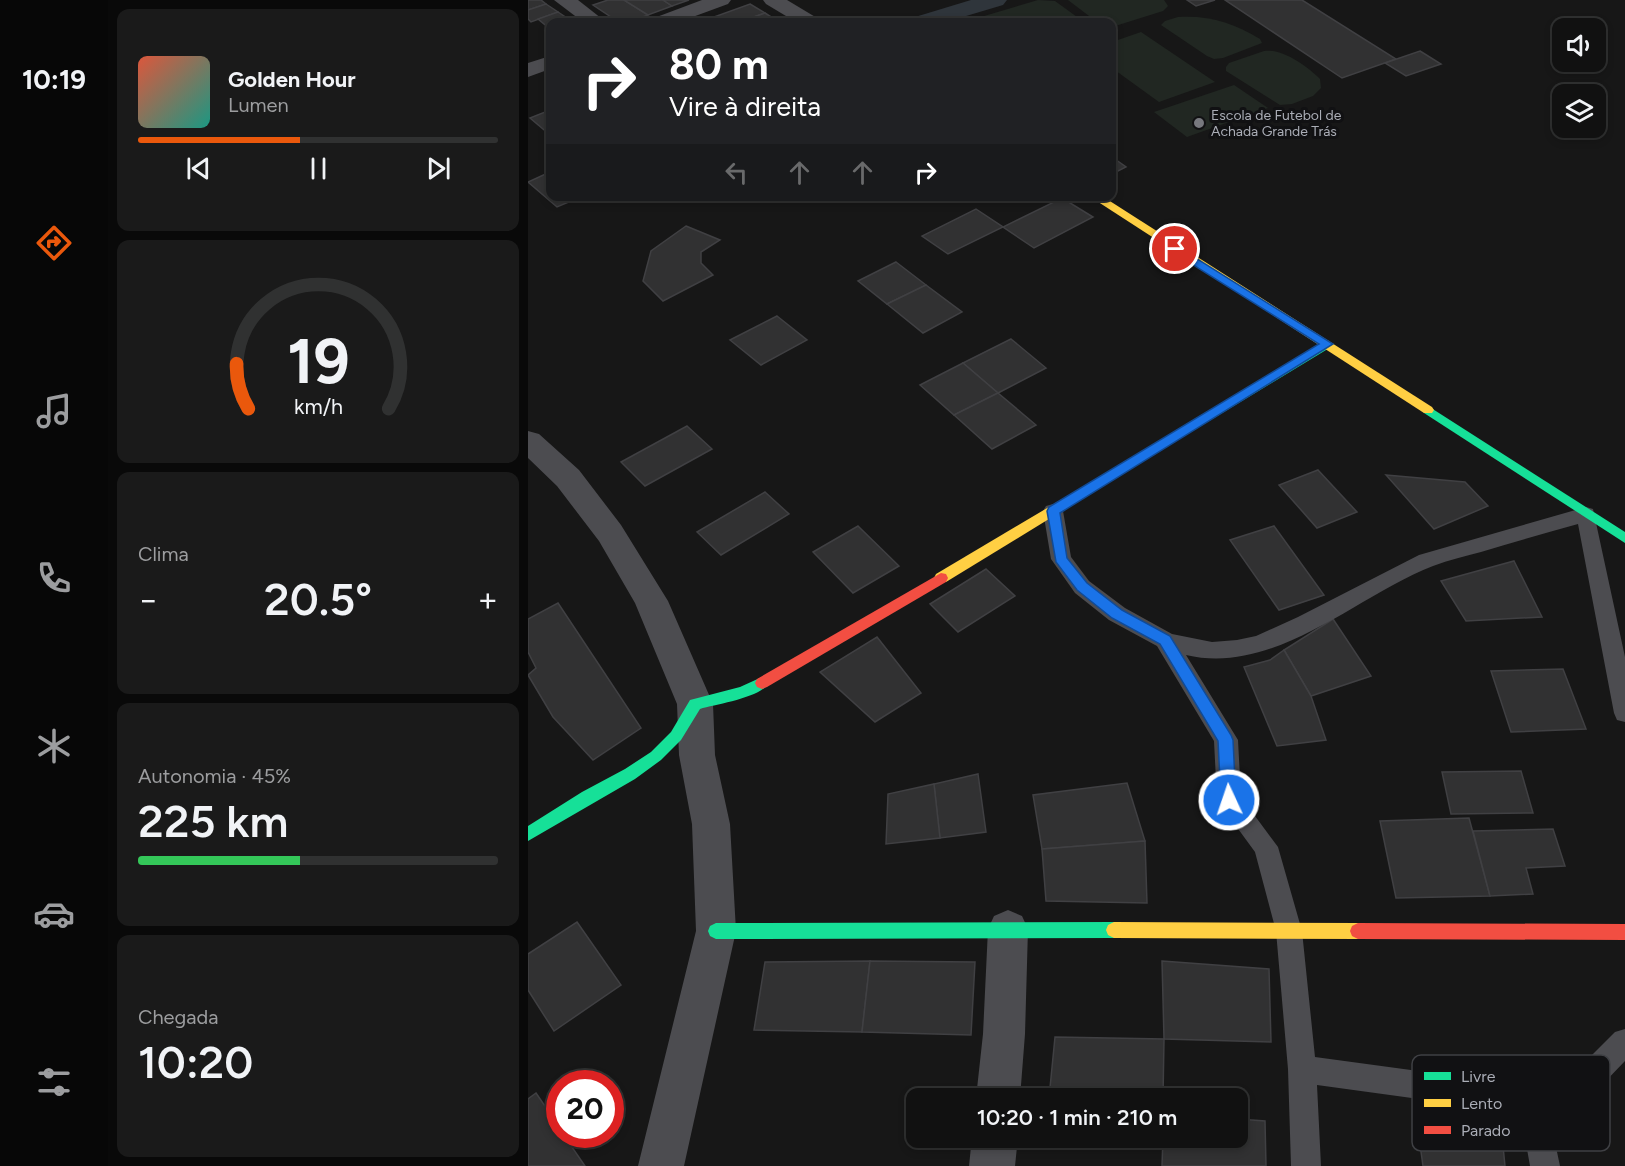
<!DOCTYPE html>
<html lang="pt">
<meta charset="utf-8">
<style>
:root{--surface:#111;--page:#1a1a1a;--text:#f1f3f6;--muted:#9c9d9f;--line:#303131;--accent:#ea580c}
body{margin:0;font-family:Figtree,sans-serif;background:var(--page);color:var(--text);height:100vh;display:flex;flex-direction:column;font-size:22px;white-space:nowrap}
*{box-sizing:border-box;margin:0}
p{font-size:20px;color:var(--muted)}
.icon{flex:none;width:33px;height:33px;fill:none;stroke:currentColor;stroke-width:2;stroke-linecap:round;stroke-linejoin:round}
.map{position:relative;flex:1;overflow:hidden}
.panel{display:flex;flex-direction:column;gap:9px;padding:9px;background:#090909;width:420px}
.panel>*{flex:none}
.guide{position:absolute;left:18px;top:18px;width:570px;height:183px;border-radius:12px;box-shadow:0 3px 9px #0003,0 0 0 2px var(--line);background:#202124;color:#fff;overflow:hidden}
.tools{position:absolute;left:1024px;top:18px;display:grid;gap:12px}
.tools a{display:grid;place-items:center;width:54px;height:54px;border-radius:12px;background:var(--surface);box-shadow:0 3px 9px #0003,0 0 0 2px var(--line);font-size:30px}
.speed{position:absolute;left:18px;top:1070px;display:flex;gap:12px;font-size:30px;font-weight:700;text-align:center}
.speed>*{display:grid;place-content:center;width:78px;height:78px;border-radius:50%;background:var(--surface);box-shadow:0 3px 9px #0003,0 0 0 2px var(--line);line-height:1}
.speed .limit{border:9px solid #d22;background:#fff;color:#111}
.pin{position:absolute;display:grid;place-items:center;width:51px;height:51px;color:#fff;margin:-26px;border:3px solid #fff;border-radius:50%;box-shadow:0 2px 6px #0007}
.me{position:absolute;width:66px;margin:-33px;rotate:357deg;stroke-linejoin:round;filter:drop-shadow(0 0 4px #0008)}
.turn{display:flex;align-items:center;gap:21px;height:126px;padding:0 24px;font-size:27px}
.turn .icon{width:78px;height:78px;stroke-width:2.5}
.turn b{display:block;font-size:42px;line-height:51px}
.lanes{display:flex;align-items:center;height:57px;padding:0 24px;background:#0003;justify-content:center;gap:30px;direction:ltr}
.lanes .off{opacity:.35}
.big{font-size:45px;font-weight:600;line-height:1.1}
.panel .card{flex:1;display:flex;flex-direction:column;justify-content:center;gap:9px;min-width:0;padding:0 21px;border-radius:12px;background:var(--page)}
.panel .dial{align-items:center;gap:0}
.dial svg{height:156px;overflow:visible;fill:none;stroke:var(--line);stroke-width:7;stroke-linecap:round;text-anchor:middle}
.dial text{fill:var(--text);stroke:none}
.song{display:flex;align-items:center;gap:18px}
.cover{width:72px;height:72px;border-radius:9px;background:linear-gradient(135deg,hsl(10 70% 55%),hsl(170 70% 35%))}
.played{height:6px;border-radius:3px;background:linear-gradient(90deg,var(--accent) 45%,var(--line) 45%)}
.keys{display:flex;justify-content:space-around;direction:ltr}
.heat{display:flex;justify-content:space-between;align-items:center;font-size:33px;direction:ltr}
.charge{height:9px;border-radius:4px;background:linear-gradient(90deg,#34c759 45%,var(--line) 0)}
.trip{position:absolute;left:378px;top:1088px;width:342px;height:60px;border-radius:12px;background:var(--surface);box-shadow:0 3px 9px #0003,0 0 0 2px var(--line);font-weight:600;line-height:60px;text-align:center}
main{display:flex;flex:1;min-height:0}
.menu{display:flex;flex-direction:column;width:108px;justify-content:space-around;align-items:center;background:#070707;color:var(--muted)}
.menu .icon{width:42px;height:42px}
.menu .active{color:var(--accent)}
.menu b{font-size:27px;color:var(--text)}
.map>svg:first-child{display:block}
.green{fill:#212722}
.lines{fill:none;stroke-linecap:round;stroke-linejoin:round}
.canal{fill:#2f353b;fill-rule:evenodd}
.building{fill:#313132;stroke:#404043;stroke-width:1.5}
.lane{fill:#4c4c50;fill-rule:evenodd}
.street{fill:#4c4c50;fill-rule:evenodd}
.fast{fill:#16e098;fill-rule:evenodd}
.slow{fill:#ffcf43;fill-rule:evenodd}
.jam{fill:#f24e42;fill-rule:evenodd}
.route{fill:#1a73e8;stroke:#114b97;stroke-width:1.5}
.poi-dot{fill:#77787e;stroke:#111113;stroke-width:2}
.labels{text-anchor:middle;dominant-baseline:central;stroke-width:6;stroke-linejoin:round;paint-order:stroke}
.far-poi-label{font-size:14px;fill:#aaadb6;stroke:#111113;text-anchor:start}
.key{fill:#111113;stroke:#3f4044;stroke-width:1.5}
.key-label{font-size:16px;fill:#aaadb6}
</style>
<main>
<nav class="menu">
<b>10:19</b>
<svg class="icon active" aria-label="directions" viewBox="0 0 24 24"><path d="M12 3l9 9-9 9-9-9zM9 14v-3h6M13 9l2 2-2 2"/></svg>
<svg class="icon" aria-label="music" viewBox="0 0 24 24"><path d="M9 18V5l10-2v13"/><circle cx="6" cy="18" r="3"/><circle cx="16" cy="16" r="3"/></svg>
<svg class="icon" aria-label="phone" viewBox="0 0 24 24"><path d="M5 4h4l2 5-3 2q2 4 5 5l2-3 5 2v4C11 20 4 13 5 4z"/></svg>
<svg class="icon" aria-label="climate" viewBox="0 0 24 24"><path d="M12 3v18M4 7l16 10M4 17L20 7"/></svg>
<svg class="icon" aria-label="car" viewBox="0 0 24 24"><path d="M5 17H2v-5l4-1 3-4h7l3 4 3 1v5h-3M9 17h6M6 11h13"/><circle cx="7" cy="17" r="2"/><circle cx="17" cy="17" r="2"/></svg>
<svg class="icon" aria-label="filters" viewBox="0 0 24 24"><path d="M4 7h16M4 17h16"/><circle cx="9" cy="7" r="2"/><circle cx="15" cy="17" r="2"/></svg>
</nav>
<section class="panel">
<div class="card">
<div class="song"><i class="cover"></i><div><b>Golden Hour</b><p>Lumen</p></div></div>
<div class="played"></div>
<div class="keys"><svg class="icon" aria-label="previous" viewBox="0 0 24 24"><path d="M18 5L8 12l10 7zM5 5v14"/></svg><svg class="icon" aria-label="pause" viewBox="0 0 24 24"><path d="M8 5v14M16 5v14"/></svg><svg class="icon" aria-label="next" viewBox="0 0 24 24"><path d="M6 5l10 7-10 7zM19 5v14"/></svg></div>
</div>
<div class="card dial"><svg viewBox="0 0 100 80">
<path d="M14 69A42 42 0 1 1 86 69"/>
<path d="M14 69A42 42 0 0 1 8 46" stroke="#ea580c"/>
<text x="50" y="56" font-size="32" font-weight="700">19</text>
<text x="50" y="72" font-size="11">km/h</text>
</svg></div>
<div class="card"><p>Clima</p>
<div class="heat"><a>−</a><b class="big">20.5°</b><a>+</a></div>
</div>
<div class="card"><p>Autonomia · 45%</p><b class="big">225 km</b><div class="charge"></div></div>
<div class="card"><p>Chegada</p><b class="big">10:20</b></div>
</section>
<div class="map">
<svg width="1097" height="1166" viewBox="0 0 1097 1166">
<rect width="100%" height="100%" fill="#171717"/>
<g class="green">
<path d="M510,0L527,1L556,22H436Z"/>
<path d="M540,0H636L640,6L635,11L584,27V22H569Z"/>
<path d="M650,17C681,15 706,23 732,39L734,43L695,58L686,59L679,56L633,25L637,21Z"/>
<path d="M613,32L687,82L631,102L584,68V42Z"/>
<path d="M736,51C754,48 779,66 792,79L793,88L785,96L764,104L752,105L698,71V67L701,63Z"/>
<path d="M706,85L740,108L659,137L626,112Z"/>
</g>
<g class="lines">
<path class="canal" d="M443,0H479L475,5L418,22H383L387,17Z"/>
</g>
<g class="building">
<path d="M0,0H13L18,4L0,10Z"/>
<path d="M80,0H96L120,15L101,22L89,21L65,5Z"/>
<path d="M96,0H135L144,6L120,15Z"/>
<path d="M135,0H161L144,6Z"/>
<path d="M659,0H687L668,6Z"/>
<path d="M697,0H774L868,59L814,78Z"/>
<path d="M18,4L30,12L3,22L0,19V10Z"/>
<path d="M222,4L237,13L212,22L175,21Z"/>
<path d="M30,12L45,22H22V29L10,19Z"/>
<path d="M237,13L251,22H212Z"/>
<path d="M892,51L913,64L878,76L857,63Z"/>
<path d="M22,110V135L2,118Z"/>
<path d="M584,157L598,167L584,174Z"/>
<path d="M22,172V196H55L29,207L0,182Z"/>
<path d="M534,198L565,217L506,248L475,227Z"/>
<path d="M448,209L475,227L420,254L394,236Z"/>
<path d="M158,226L192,240L173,252V263L185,275L135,301L115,281L123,251Z"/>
<path d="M368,262L398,285L359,304L330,281Z"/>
<path d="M398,285L434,312L395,333L359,304Z"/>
<path d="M249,316L279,340L233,365L202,340Z"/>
<path d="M483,339L518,368L470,393L435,363Z"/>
<path d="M435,363L470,393L426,415L392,385Z"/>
<path d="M470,393L508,425L464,449L426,415Z"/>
<path d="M159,426L184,449L117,486L93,462Z"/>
<path d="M790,470L829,512L789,528L751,485Z"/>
<path d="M858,475L937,482L960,506L906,529Z"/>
<path d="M237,492L261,514L193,555L169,532Z"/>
<path d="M330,526L371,566L325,593L285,552Z"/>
<path d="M746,526L796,595L751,610L702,540Z"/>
<path d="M986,561L1014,617L938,621L913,581Z"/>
<path d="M458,569L487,596L430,632L402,604Z"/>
<path d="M30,603L113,728L65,760L25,717L0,675L8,668L0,652V619Z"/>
<path d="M805,619L843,676L783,696L756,650Z"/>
<path d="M349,637L393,693L347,722L292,672Z"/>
<path d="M756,650L783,696L798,740L749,746L716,667L742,660Z"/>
<path d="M1035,669L1058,729L983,732L963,671Z"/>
<path d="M993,771L1005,813L923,814L914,772Z"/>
<path d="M450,774L458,832L412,838L406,784Z"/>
<path d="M599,783L617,841L514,849L505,795Z"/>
<path d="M406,784L412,838L358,844L360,794Z"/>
<path d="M941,818L962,896L868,898L852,821Z"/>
<path d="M1025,829L1037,866L998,868L1005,894L962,896L945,831Z"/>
<path d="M617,841L619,903L518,901L514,849Z"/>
<path d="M49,922L93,985L26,1031L0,990V954Z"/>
<path d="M342,961L334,1032L226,1030L237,962Z"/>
<path d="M342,961L447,962L443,1035L334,1032Z"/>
<path d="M634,961L741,969L743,1042L636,1039Z"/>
<path d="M527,1037L636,1039L635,1098H521Z"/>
<path d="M8,1093L32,1128V1134H35L57,1166H0V1099Z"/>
<path d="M710,1119L737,1121L738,1166H634L635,1137H710Z"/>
<path d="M890,1130L974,1136L977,1166H895Z"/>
</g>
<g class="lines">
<path class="lane" d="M525,504L532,506L535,511L543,557L561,581L597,608L644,634L684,642L709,640L728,636L770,617L891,555L1058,507L1065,509L1097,657V722L1089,720L1086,713L1050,524C1018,533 986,542 953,552C938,556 921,560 905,566C828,596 747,676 658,655L710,740L713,797L750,847L774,931L787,1057L964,1081L1005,1097L1052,1067L1087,1032L1097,1029V1061L1072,1087L1022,1119L1032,1166H1002L994,1121L964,1109L789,1085L793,1166H763L760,1069L748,931L727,852L689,800L686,741L629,646L581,620L547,593L523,559L515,511L518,506Z"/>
<g class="street">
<path d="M26,0H50L78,22H55Z"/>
<path d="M174,0H203L200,4L151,22H123L126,18Z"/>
<path d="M235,0H259L289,18L292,22H268L238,4Z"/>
<path d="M22,56V69L0,77V63Z"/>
<path d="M0,431L11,434L51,470L93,525L140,601L185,704L187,755L202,824L208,931L156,1166H110L168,931L164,824L151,755L149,704L107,603L71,541L29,486L0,458Z"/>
<path d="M480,910L494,916L500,929L497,1034L492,1098H448L455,1034L460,929L466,916Z"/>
<path d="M444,1137H490L487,1166H441Z"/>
</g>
<g class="fast">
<path d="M799,340L805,344L803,347L658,435H650L648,432L650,429Z"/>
<path d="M900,406L1097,532V543L896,413L894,410Z"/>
<path d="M234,677L239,679L241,683C232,698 189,704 172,709L153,740L133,760L107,779L0,841V826L54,792L97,769L123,752L143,732L162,700L212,687Z"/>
<path d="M586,922L592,925L594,930L592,935L586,938L188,939L182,936L180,931L182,926L188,923Z"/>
</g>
<g class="slow">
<path d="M561,196H574L904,407L906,410L904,413H896Z"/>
<path d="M654,428L660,432L658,435L418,582H408L406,578L408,574Z"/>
<path d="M586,922L830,923L836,926L838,931L836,936L830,939L586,938L580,935L578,930L580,925Z"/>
</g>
<g class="jam">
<path d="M413,573L418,574L420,578L418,582L239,687L234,689L229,687L227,683L229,679Z"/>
<path d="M830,923L1097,924V940L830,939L824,936L822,931L824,926Z"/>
</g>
</g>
<path class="route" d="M647,245L805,344L532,513L539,558L559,583L594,610L642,636L703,735L705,740L708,800L706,805L701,807L695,805L693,800L690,741L632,644L584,618L549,590L528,562L519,511L521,507L791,344L643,251V246Z"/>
<circle class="poi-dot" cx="671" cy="123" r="6"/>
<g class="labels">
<g class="far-poi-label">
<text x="683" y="115">Escola de Futebol de<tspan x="683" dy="16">Achada Grande Trás</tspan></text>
</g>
</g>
<rect x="884" y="1055" width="198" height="96" rx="9" class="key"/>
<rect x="896" y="1072" width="27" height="8" fill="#16e098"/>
<rect x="896" y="1099" width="27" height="8" fill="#ffcf43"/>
<rect x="896" y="1126" width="27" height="8" fill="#f24e42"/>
<g class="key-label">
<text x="933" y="1082">Livre</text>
<text x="933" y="1109">Lento</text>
<text x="933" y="1136">Parado</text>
</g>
</svg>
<div class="tools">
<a><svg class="icon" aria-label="sound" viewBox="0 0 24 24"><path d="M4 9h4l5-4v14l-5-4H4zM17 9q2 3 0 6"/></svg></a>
<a><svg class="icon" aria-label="layers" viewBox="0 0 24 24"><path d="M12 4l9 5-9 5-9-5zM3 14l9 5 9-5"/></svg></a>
</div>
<div class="speed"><div class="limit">20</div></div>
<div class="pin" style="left:647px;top:249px;background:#d93025"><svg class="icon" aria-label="arrive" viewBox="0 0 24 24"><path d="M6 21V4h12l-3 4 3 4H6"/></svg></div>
<svg class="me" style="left:701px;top:800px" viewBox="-20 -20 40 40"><circle r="17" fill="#1a73e8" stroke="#fff" stroke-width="3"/><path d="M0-11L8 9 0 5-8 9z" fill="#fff"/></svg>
<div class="trip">10:20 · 1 min · 210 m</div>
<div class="guide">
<div class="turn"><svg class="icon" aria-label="right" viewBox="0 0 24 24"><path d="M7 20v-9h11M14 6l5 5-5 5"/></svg><div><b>80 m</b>Vire à direita</div></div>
<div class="lanes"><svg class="icon off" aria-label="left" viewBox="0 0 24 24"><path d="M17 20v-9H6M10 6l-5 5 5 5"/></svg><svg class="icon off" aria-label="ahead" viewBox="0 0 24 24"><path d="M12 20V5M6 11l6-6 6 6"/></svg><svg class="icon off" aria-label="ahead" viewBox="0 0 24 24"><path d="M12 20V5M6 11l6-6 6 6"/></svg><svg class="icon" aria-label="right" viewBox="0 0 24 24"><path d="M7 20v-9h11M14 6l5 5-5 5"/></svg></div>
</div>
</div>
</main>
